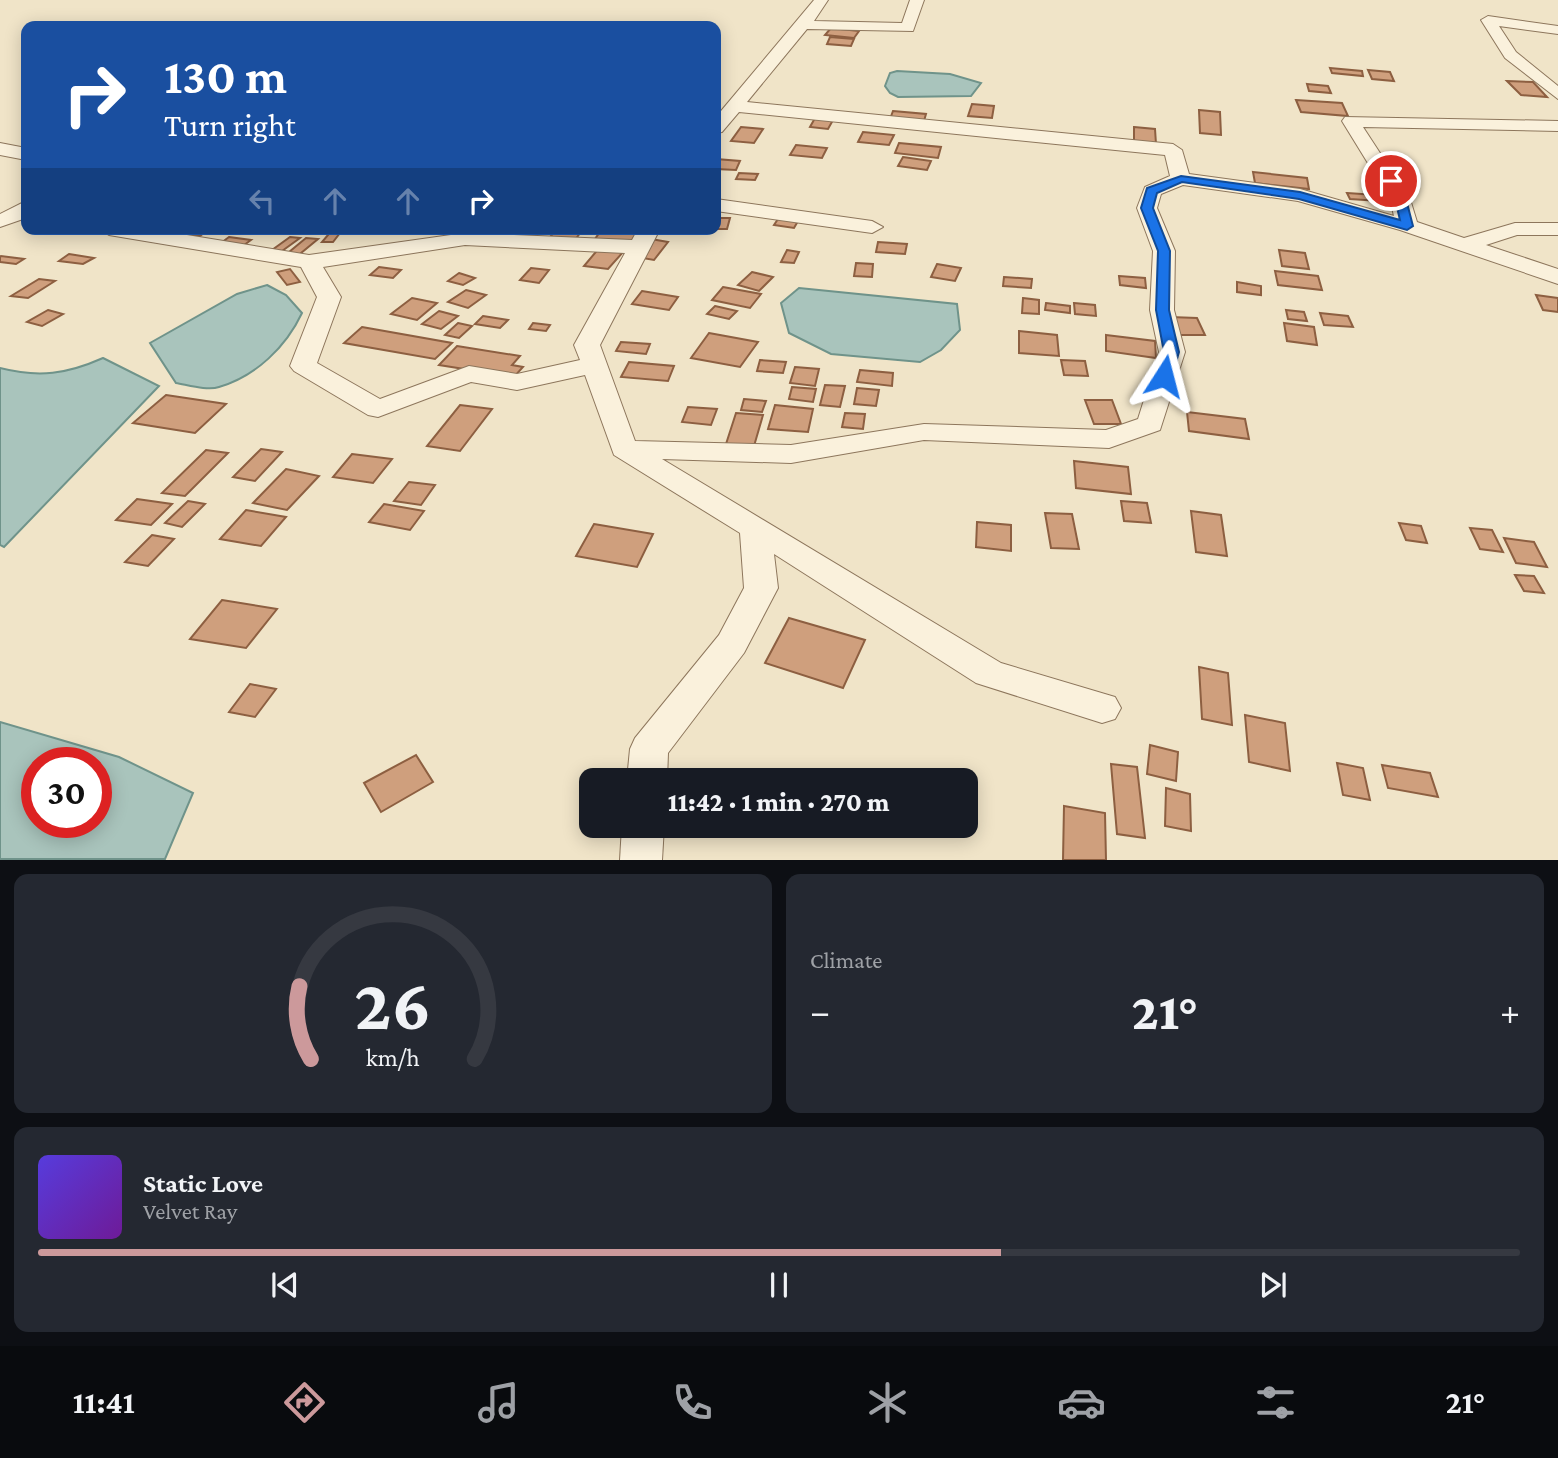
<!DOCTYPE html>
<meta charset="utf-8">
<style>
:root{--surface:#171b24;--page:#242831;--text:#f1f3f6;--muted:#9ea1a6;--line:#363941;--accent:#cc999b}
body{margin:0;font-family:"Crimson Pro",serif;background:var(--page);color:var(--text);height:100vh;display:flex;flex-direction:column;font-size:26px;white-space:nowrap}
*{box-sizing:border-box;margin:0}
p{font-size:23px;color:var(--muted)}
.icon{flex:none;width:38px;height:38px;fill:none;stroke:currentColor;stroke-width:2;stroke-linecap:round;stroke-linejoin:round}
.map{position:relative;height:860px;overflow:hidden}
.drawer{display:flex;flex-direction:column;gap:14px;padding:14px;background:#0d0f14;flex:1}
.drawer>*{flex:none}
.top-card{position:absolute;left:21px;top:21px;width:700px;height:214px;border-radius:14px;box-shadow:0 4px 18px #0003;background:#1a4fa0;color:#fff;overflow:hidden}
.speed{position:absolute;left:21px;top:747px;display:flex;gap:14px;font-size:35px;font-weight:700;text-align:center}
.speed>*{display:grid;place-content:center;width:91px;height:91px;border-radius:50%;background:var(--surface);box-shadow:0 4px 18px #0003;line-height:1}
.speed .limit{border:10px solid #d22;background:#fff;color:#111}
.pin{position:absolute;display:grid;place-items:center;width:60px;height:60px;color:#fff;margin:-30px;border:4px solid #fff;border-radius:50%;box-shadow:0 2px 7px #0007}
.me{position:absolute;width:77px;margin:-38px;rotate:9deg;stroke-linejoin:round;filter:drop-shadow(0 0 5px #0008)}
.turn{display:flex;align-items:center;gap:24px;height:147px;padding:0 28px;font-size:32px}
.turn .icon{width:91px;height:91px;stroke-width:2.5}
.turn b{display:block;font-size:49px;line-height:60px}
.lanes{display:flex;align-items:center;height:66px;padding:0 28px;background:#0003;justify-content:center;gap:35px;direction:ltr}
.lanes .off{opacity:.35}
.big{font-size:52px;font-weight:800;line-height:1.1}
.drawer .card{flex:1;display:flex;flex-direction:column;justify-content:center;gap:10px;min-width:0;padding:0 24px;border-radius:14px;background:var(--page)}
.drawer .dial{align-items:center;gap:0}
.dial svg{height:182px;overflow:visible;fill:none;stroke:var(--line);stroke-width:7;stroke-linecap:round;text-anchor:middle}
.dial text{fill:var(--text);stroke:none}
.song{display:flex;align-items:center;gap:21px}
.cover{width:84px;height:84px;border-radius:10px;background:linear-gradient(135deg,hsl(250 70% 55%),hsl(280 70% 35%))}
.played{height:7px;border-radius:4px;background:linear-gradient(90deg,var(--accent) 65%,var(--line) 65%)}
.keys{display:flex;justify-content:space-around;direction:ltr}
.heat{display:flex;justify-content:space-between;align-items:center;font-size:38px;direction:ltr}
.drawer .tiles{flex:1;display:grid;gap:14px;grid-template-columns:1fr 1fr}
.card:last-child{grid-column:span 2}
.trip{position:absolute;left:579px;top:768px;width:399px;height:70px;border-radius:14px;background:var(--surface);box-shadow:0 4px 18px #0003;font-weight:800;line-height:70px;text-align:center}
.tab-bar{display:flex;height:112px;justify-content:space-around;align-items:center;background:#090b0e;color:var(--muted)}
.tab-bar .icon{width:49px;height:49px}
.tab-bar .current{color:var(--accent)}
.tab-bar b{font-size:32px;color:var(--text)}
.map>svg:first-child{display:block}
.water{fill:#a9c4bc;stroke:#6f938a;stroke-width:2;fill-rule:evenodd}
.building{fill:#cf9f7d;stroke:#8d5f41;stroke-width:2}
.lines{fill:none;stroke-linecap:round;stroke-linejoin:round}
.minor-casing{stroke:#8d765c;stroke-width:2}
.minor{fill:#faf1dc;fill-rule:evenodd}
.route{fill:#1a73e8;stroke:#114b97;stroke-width:2}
</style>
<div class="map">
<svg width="1558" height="860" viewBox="0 0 1558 860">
<rect width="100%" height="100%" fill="#f0e4c8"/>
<g class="water">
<path d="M897,71L950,74L981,83L971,96L898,97L890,93L885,86L890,73Z"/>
<path d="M267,285L286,295L302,313C286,347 256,376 219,387C208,391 188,385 176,383L150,343L237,294Z"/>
<path d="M799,288L957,304L960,330L941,350L920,362L831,354L789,333L781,303Z"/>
<path d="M103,358L159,386L4,547L0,545V368C39,378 67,374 103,358Z"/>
<path d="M0,722L119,757L193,793L165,859H0ZM37,763H96V822H37Z"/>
</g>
<g class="building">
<path d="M831,28L859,31L854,38L825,35Z"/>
<path d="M830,37L854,39L851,46L827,44Z"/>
<path d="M1330,68L1362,71L1363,76L1332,73Z"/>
<path d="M1368,70L1390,72L1394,81L1372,79Z"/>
<path d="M1507,81L1533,82L1547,97L1521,95Z"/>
<path d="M1307,84L1328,86L1331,93L1309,91Z"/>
<path d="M1296,100L1342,103L1348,116L1301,112Z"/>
<path d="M972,104L994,106L992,118L968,116Z"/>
<path d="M1199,110L1220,112L1221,135L1200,133Z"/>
<path d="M893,111L926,114L924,121L890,119Z"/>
<path d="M815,118L833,120L828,129L810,127Z"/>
<path d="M741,127L763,129L754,143L731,141Z"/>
<path d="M1134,127L1155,129L1156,144L1134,141Z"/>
<path d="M863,132L894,135L889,145L858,142Z"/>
<path d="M899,143L941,147L938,158L895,153Z"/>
<path d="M796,145L827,148L822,158L790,155Z"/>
<path d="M903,157L931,161L927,170L898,166Z"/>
<path d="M716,159L740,161L736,170L716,169Z"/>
<path d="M1253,172L1307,178L1309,189L1255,183Z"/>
<path d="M739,173L758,174L755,180L736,179Z"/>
<path d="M1347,193L1391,196L1394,202L1350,199Z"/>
<path d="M716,218H730L727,229H716Z"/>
<path d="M778,219L798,221L794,228L774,225Z"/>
<path d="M184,229H209L200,236L179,233Z"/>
<path d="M333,229H343L333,242H322Z"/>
<path d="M557,229H583L575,240L550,237Z"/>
<path d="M602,229H643L633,243L595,239Z"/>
<path d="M229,237L251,240L240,248L217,246Z"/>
<path d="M290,237L300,238L282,251L272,250Z"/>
<path d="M306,238L318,239L295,258L283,257Z"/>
<path d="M651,239L668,242L654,260L637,257Z"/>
<path d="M878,242L907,244L905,254L876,252Z"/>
<path d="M600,247L624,251L608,269L584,266Z"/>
<path d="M787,250L799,252L794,263L781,262Z"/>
<path d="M1279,250L1305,253L1309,269L1282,266Z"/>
<path d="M69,254L94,258L83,264L59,261Z"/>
<path d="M0,257L1,256L24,259L16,264L0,262Z"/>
<path d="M856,263L873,264L872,277L854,276Z"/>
<path d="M937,264L961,268L955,281L931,277Z"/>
<path d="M379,267L401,270L393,278L370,275Z"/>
<path d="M531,268L549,270L539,283L520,280Z"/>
<path d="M290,269L300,282L287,285L277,272Z"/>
<path d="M1275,271L1318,276L1322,290L1278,285Z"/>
<path d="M752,272L773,277L759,291L738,285Z"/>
<path d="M459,273L475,278L463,285L448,281Z"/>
<path d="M1119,276L1145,278L1146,288L1120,285Z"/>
<path d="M1004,277L1032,279L1031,288L1003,286Z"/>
<path d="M39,279L55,281L28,298L11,296Z"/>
<path d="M1237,282L1261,286V295L1237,292Z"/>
<path d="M723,287L761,294L750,308L712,300Z"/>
<path d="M466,290L486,295L468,308L448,302Z"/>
<path d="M642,291L678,297L669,310L632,304Z"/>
<path d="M1536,295L1558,298V312L1543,310Z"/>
<path d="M412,298L437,303L417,320L391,314Z"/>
<path d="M1023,298L1039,300V314L1022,313Z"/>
<path d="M1046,303L1070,306V313L1045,310Z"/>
<path d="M1074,303L1095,305L1096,316L1075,314Z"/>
<path d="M715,306L737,311L729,319L707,314Z"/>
<path d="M48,310L63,314L42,326L27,322Z"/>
<path d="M1286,310L1304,312L1307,321L1288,319Z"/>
<path d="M439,311L458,316L441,329L422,324Z"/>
<path d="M1320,313L1348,316L1353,327L1324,325Z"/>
<path d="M483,316L508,320L500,328L475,324Z"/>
<path d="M1170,317L1197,318L1205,335H1178Z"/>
<path d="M458,323L472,326L459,338L445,335Z"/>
<path d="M533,323L550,325L546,331L529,329Z"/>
<path d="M1284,323L1314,327L1317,345L1287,341Z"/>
<path d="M362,327L452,343L435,359L344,343Z"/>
<path d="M1019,331L1057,335L1059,356L1019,353Z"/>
<path d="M709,333L758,342L740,367L691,358Z"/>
<path d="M1106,335L1155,341L1156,358L1106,351Z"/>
<path d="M621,342L650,344L646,354L616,351Z"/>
<path d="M457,346L520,356L512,365L523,367L514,377L439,365Z"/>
<path d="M760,360L786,362L783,373L757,371Z"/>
<path d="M1061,360L1085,361L1088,376L1064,375Z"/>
<path d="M629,362L674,366L668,381L621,377Z"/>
<path d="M795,367L819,369L815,386L790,383Z"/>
<path d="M860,370L893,373L892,386L857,382Z"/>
<path d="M825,385L845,386L840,407L820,405Z"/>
<path d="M792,387L816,389L813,402L789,399Z"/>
<path d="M857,388L879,390L876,406L854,404Z"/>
<path d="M166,395L226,404L195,433L133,423Z"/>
<path d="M744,399L766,401L762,412L741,410Z"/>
<path d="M1085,400H1112L1121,424H1094Z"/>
<path d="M460,405L492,409L460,451L427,446Z"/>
<path d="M775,405L813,409L808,432L768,429Z"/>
<path d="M688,407L717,409L711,425L682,422Z"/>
<path d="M1187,412L1245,419L1249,439L1189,431Z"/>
<path d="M736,413L763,415L754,446L726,444Z"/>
<path d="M845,413L865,414L863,429L842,427Z"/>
<path d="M261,449L282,452L255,481L233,477Z"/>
<path d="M206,450L228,453L185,496L162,493Z"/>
<path d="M352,454L392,459L373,483L333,477Z"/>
<path d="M1074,461L1128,467L1131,494L1076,488Z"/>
<path d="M286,469L319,476L287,510L253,503Z"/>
<path d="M409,482L435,485L421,505L394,501Z"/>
<path d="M137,499L172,504L151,525L116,520Z"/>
<path d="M188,501L205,504L182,527L165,523Z"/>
<path d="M1121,501L1147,503L1151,523L1124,521Z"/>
<path d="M384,504L424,511L410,530L369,522Z"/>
<path d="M246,510L286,517L261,546L220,539Z"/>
<path d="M1191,511L1221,515L1227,556L1196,552Z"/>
<path d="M1045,513L1072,514L1079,549L1051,548Z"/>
<path d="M977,522L1011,525V551L976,547Z"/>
<path d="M1399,523L1421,526L1427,543L1406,540Z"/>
<path d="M594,524L653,534L637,567L576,556Z"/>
<path d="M1470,528L1492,530L1503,552L1480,549Z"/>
<path d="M152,535L174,539L148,566L125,562Z"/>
<path d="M1504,538L1534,542L1547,567L1516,563Z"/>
<path d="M1515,575L1534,576L1544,593L1524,591Z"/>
<path d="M222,600L277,609L246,648L190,639Z"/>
<path d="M789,618L865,640L843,688L765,663Z"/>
<path d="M1199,667L1228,673L1232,725L1202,719Z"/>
<path d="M250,684L276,689L255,717L229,712Z"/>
<path d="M1245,715L1285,723L1290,771L1249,762Z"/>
<path d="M1150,745L1178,752L1176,781L1147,774Z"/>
<path d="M416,755L433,782L381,812L364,783Z"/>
<path d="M1337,763L1363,768L1370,800L1343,795Z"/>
<path d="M1111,764L1137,767L1145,838L1117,834Z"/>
<path d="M1382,765L1430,773L1438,797L1388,788Z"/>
<path d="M1166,788L1190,794L1191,831L1165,826Z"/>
<path d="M1064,806L1105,813L1106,860H1063Z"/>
</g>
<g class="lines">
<g class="minor-casing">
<g id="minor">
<path d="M814,0H828L814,21L902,23L910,0H924L913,31L807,29L747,102L1173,144L1182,150L1189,174L1300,189L1394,216L1390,199L1342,121L1345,117L1558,121V131L1363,127L1410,199L1417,222L1464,238L1515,223H1558V235H1517L1486,245L1558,269V284L1400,230L1298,201L1183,185L1161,194L1157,208L1175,251L1174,310L1185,352L1160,430L1109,448L924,440L791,463L662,459L1001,663L1115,697L1121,708L1115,719L1102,723L976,683L774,554L778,588L744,653L668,753L667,780H627L630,749L635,738L719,635L744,588L740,533L614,455L585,375L517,390L471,382L378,417L368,415L294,371L290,366L317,297L301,267L109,235L99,229H150L309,255L465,233L632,240L638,229H660L600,345L635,441L791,445L924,424L1106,430L1138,419L1159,352L1150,310L1153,251L1137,208L1145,187L1170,176L1165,155L739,112L722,132L716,133V117ZM465,245L625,253L574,345L580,360L517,374L469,366L380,399L317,363L341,297L323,267Z"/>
<path d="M1488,16L1558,26V34L1499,26L1516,52L1558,86V99L1505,58L1481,20Z"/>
<path d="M0,143L26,148V160L0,155Z"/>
<path d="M716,199L872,221L883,227L872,233L716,211Z"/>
<path d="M26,201V218L0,227V214Z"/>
<path d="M622,826H664L662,860H620Z"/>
</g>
</g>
<use href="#minor" class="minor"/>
</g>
<path class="route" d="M1181,176L1300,192L1400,220L1395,199L1385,181L1391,178L1395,179L1406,199L1413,226L1407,230L1299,199L1182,182L1157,193L1153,208L1170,251L1169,310L1179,352L1172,376L1164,381L1157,376L1164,352L1156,310L1158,251L1141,208L1147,188Z"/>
</svg>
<div class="speed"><div class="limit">30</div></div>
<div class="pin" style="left:1391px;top:181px;background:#d93025"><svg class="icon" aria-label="arrive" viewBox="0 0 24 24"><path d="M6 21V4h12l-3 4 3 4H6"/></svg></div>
<svg class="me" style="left:1164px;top:376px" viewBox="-20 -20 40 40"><path d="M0-17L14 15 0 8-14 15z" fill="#1a73e8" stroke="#fff" stroke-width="4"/></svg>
<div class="trip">11:42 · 1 min · 270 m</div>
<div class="top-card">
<div class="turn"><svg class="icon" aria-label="right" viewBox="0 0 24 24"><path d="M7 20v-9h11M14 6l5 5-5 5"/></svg><div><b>130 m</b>Turn right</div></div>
<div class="lanes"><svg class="icon off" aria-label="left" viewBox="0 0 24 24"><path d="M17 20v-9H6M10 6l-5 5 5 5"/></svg><svg class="icon off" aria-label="ahead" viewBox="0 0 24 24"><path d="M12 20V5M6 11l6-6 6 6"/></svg><svg class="icon off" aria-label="ahead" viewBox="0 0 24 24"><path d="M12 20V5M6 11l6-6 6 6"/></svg><svg class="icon" aria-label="right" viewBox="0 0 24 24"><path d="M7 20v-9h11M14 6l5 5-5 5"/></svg></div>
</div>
</div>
<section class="drawer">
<div class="tiles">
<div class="card dial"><svg viewBox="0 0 100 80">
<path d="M14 69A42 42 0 1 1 86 69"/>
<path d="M14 69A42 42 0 0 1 9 37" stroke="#cc999b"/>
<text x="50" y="56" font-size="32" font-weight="700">26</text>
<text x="50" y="72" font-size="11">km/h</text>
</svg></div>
<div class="card"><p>Climate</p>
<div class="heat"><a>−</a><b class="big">21°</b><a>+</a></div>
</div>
<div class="card">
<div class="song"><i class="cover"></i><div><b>Static Love</b><p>Velvet Ray</p></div></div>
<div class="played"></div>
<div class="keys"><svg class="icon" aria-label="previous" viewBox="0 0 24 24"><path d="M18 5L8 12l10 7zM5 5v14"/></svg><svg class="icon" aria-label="pause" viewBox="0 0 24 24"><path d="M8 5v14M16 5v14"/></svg><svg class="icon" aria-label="next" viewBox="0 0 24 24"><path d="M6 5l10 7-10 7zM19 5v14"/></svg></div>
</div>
</div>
</section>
<nav class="tab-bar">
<b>11:41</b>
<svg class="icon current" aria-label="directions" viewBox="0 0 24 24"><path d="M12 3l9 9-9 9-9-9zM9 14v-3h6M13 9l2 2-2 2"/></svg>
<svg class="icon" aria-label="music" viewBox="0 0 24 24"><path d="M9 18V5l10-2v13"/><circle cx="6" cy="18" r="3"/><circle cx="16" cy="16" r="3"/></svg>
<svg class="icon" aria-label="phone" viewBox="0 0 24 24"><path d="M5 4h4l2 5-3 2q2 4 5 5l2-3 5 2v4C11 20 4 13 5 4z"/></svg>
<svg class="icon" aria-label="climate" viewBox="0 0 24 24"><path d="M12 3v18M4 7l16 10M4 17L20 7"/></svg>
<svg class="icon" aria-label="car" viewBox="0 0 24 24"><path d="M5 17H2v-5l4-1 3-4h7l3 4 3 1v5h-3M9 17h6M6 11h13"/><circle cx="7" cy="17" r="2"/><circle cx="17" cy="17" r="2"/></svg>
<svg class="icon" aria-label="filters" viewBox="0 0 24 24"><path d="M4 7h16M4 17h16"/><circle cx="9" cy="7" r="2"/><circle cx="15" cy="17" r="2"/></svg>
<b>21°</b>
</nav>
